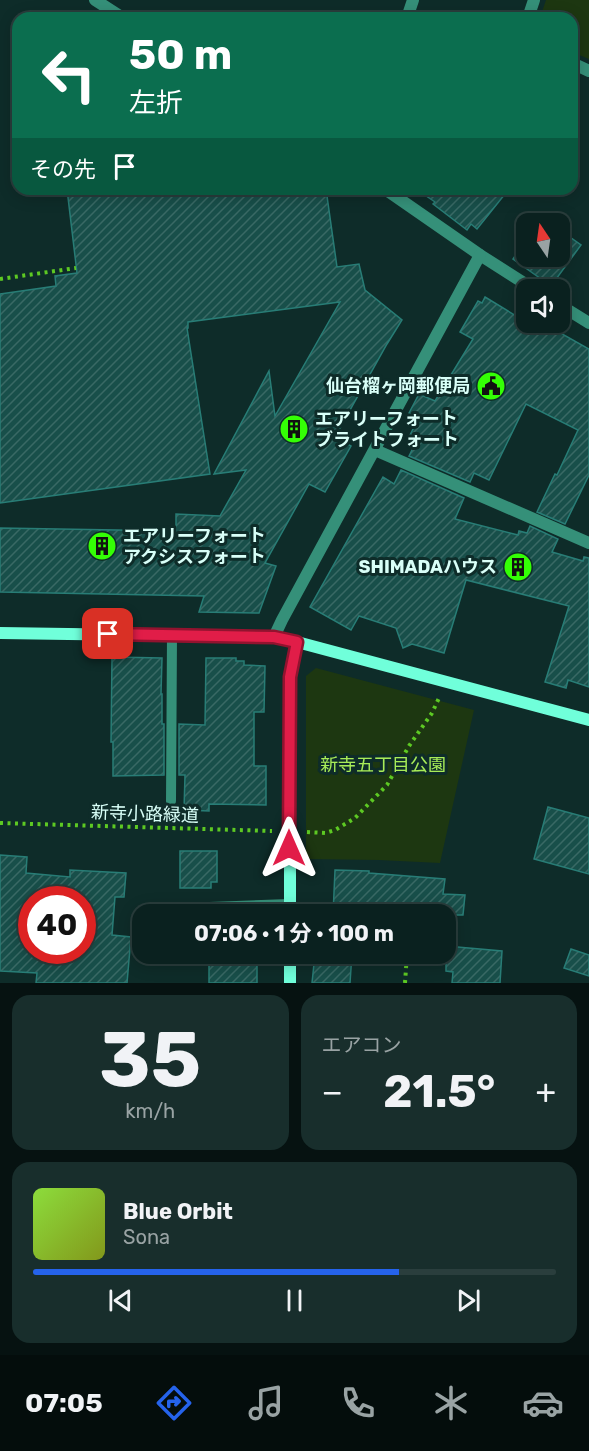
<!DOCTYPE html>
<html lang="ja">
<meta charset="utf-8">
<style>
:root{--surface:#0a211f;--page:#182e2c;--text:#f1f3f6;--muted:#99a3a4;--line:#2a3e3d;--accent:#2563eb}
body{margin:0;font-family:Rubik,"Noto Sans JP",sans-serif;background:var(--page);color:var(--text);height:100vh;display:flex;flex-direction:column;font-size:22px;white-space:nowrap}
*{box-sizing:border-box;margin:0}
p{font-size:20px;color:var(--muted)}
.icon{flex:none;width:33px;height:33px;fill:none;stroke:currentColor;stroke-width:2;stroke-linecap:round;stroke-linejoin:round}
.map{position:relative;height:983px;overflow:hidden}
.side{display:flex;flex-direction:column;gap:12px;padding:12px;background:#061211;flex:1}
.side>*{flex:none}
.banner{position:absolute;left:12px;top:12px;width:566px;height:183px;border-radius:18px;box-shadow:0 3px 15px #0003,0 0 0 2px var(--line);background:#0b6e4f;color:#fff;overflow:hidden}
.needle{width:39px;rotate:347deg}
.controls{position:absolute;left:516px;top:213px;display:grid;gap:12px}
.controls a{display:grid;place-items:center;width:54px;height:54px;border-radius:12px;background:var(--surface);box-shadow:0 3px 15px #0003,0 0 0 2px var(--line);font-size:30px}
.speed{position:absolute;left:18px;top:886px;display:flex;gap:12px;font-size:30px;font-weight:700;text-align:center}
.speed>*{display:grid;place-content:center;width:78px;height:78px;border-radius:50%;background:var(--surface);box-shadow:0 3px 15px #0003,0 0 0 2px var(--line);line-height:1}
.speed .limit{border:9px solid #d22;background:#fff;color:#111}
.pin{position:absolute;display:grid;place-items:center;width:51px;height:51px;color:#fff;margin:-26px;border-radius:12px;box-shadow:0 3px 9px #0006}
.me{position:absolute;width:66px;margin:-33px;rotate:0deg;stroke-linejoin:round;filter:drop-shadow(0 0 4px #0008)}
.turn{display:flex;align-items:center;gap:21px;height:126px;padding:0 18px;font-size:27px}
.turn .icon{width:78px;height:78px;stroke-width:2.5}
.turn b{display:block;font-size:42px;line-height:51px}
.then{display:flex;align-items:center;height:57px;padding:0 18px;background:#0003;gap:12px;font-size:22px}
.big{font-size:45px;font-weight:700;line-height:1.1}
.side .widget{flex:1;display:flex;flex-direction:column;justify-content:center;gap:9px;min-width:0;padding:0 21px;border-radius:18px;background:var(--page)}
.side .dial{align-items:center;gap:0}
.dial b{font-size:78px;line-height:1}
.song{display:flex;align-items:center;gap:18px}
.cover{width:72px;height:72px;border-radius:9px;background:linear-gradient(135deg,hsl(90 70% 55%),hsl(70 70% 35%))}
.played{height:6px;border-radius:3px;background:linear-gradient(90deg,var(--accent) 70%,var(--line) 70%)}
.keys{display:flex;justify-content:space-around;direction:ltr}
.heat{display:flex;justify-content:space-between;align-items:center;font-size:33px;direction:ltr}
.side .tiles{flex:1;display:grid;gap:12px;grid-template-columns:1fr 1fr}
.widget:last-child{grid-column:span 2}
.trip{position:absolute;left:132px;top:904px;width:324px;height:60px;border-radius:18px;background:var(--surface);box-shadow:0 3px 15px #0003,0 0 0 2px var(--line);font-weight:700;line-height:60px;text-align:center}
.tab-bar{display:flex;height:96px;justify-content:space-around;align-items:center;background:#040d0c;color:var(--muted)}
.tab-bar .icon{width:42px;height:42px}
.tab-bar .current{color:var(--accent)}
.tab-bar b{font-size:27px;color:var(--text)}
.map>svg:first-child{display:block}
.green{fill:#1d3711}
.building{fill:url(#building-hatch);stroke:#287d76;stroke-width:1.5;fill-rule:evenodd}
.lines{fill:none;stroke-linecap:round;stroke-linejoin:round}
.path{stroke:#5dc923;stroke-width:4;stroke-dasharray:3 4.5;stroke-linecap:butt}
.lane{stroke:#359079;stroke-width:10}
.street{stroke:#359079;stroke-width:12}
.secondary{stroke:#70ffda;stroke-width:12}
.route-casing{stroke:#92132f;stroke-width:15}
.route{stroke:#e11d48;stroke-width:10}
.labels{text-anchor:middle;dominant-baseline:central;stroke-width:6;stroke-linejoin:round;paint-order:stroke}
.poi-label{font-size:18px;font-weight:bold;fill:#d9fff8;stroke:#0e2c29;text-anchor:end}
.park-label{font-size:18px;fill:#a8ec58;stroke:#0e2c29}
.street-label{font-size:18px;fill:#d9fff8;stroke:#0e2c29}
</style>
<div class="map">
<svg width="589" height="983" viewBox="0 0 589 983">
<defs>
<pattern id="building-hatch" width="6" height="6" patternUnits="userSpaceOnUse" patternTransform="scale(1.5)"><rect width="6" height="6" fill="#184f4a"/><path d="M-1 1l2-2M0 6l6-6M5 7l2-2" fill="none" stroke="#396965"/></pattern>
</defs>
<rect width="100%" height="100%" fill="#0e2c29"/>
<g class="green">
<path d="M546,0H589V59L572,52V18H540Z"/>
<path d="M316,668L474,710L440,863L379,860L306,859V676Z"/>
</g>
<g class="building">
<path d="M67,189H326L337,267L359,264L365,290L402,320L387,344L335,437L351,446L325,492L309,484L265,563L276,566L259,613L199,612L204,596L0,592V528L176,531V514L220,516L246,470L214,474L269,371L275,416L340,302L188,322V328H187L210,474L0,503V294L56,286L55,276L77,273Z"/>
<path d="M416,189H509L477,229L471,224L467,230L433,204L435,202Z"/>
<path d="M560,230L581,245L551,286L513,259L526,240V256H560Z"/>
<path d="M485,297L526,322H541L589,349V475L565,524L537,512L555,474L557,475L578,430L526,404L489,480L474,473L470,482L409,456L415,444L407,441L419,417L409,413L419,394L435,401L473,339L460,332L478,301L482,303Z"/>
<path d="M401,470L464,498L455,519L518,535L519,531L527,533L530,526L558,539L552,552L583,561L584,557L589,558V687L568,680L566,688L545,682L569,606L466,580L444,653L412,644L403,648L396,628L359,616L351,630L310,607L383,477L394,484Z"/>
<path d="M112,657L162,658L161,694H162V724H164V775L113,776V742H111Z"/>
<path d="M206,658H236V661H244V665L265,666L264,712H254V766H266V805L209,804V811L184,810L185,775H179V724L205,725Z"/>
<path d="M548,807L589,818V874L534,859Z"/>
<path d="M180,851H217V882H211V888H180Z"/>
<path d="M0,855L27,857L26,873L70,877V870L126,873L124,897H115L112,935L131,937L127,983H36L37,973L0,971ZM32,900H82V951H32Z"/>
<path d="M335,870L369,871V873L445,879L443,894L465,895L463,915H333Z"/>
<path d="M446,946L502,951L500,983H452L453,972L446,971Z"/>
<path d="M571,949L589,955V976L564,968Z"/>
<path d="M315,954H352L350,983H312Z"/>
<path d="M214,956H257V983H209V958L213,959Z"/>
</g>
<g class="lines">
<g class="path">
<path d="M0,279L76,268"/>
<path d="M0,823L272,831"/>
<path d="M307,832L325,833L335,830L355,818L387,785L409,746L432,713L439,698"/>
<path d="M405,983L407,954"/>
</g>
<g class="lane">
<path d="M171,801L172,635"/>
<path d="M156,909L290,904"/>
</g>
<g class="street">
<path d="M95,0L123,18"/>
<path d="M407,18L413,0"/>
<path d="M528,18L534,0"/>
<path d="M572,63L589,71"/>
<path d="M385,189L480,255L535,290"/>
<path d="M560,305L589,323"/>
<path d="M375,450L589,543"/>
<path d="M274,637L282,620L480,255"/>
</g>
<g class="secondary">
<path d="M0,633L274,637L297,642L589,720"/>
<path d="M290,915V677L297,642"/>
<path d="M290,983V954"/>
</g>
</g>
<g class="lines">
<g class="route-casing">
<path id="route" d="M108,634L274,637L297,642L290,677L289,848"/>
</g>
<use href="#route" class="route"/>
</g>
<defs>
<g id="civic-disc" transform="scale(1.5)"><circle r="9.5" fill="#34ff05" stroke="#0e2c29"/><path d="M-.6-6.5H3V-4.5H.6V-3L4-1V1h2V6H-6V1h2V-1L-.6-3ZM-1.2 2.5V6h2.4V2.5Z" fill="#111"/></g>
<g id="building-disc" transform="scale(1.5)"><circle r="9.5" fill="#34ff05" stroke="#0e2c29"/><path d="M-4-6H4V6H1V3H-1V6H-4ZM-2.5-4.3h1.7v1.8h-1.7ZM.8-4.3h1.7v1.8H.8ZM-2.5-1h1.7V.8h-1.7ZM.8-1h1.7V.8H.8Z" fill="#111"/></g>
</defs>
<g fill-rule="evenodd">
<use href="#civic-disc" x="491" y="386"/>
<use href="#building-disc" x="294" y="429"/>
<use href="#building-disc" x="102" y="546"/>
<use href="#building-disc" x="518" y="567"/>
</g>
<g class="labels">
<g class="poi-label">
<text x="470" y="386">仙台榴ヶ岡郵便局</text>
<text x="315" y="419" text-anchor="start">エアリーフォート<tspan x="315" dy="21">ブライトフォート</tspan></text>
<text x="123" y="536" text-anchor="start">エアリーフォート<tspan x="123" dy="21">アクシスフォート</tspan></text>
<text x="497" y="567">SHIMADAハウス</text>
</g>
<g class="park-label">
<text x="383" y="765">新寺五丁目公園</text>
</g>
<g class="street-label">
<text transform="translate(145 814) rotate(2)">新寺小路緑道</text>
</g>
</g>
</svg>
<div class="controls">
<a><svg class="needle" viewBox="-14 -14 28 28"><path d="M0-13l5 13h-10z" fill="#e53935"/><path d="M0 13l5-13h-10z" fill="#99a3a4"/></svg></a>
<a><svg class="icon" aria-label="sound" viewBox="0 0 24 24"><path d="M4 9h4l5-4v14l-5-4H4zM17 9q2 3 0 6"/></svg></a>
</div>
<div class="speed"><div class="limit">40</div></div>
<div class="pin" style="left:108px;top:634px;background:#d93025"><svg class="icon" aria-label="arrive" viewBox="0 0 24 24"><path d="M6 21V4h12l-3 4 3 4H6"/></svg></div>
<svg class="me" style="left:289px;top:848px" viewBox="-20 -20 40 40"><path d="M0-17L14 15 0 8-14 15z" fill="#e11d48" stroke="#fff" stroke-width="4"/></svg>
<div class="trip">07:06 · 1 分 · 100 m</div>
<div class="banner">
<div class="turn"><svg class="icon" aria-label="left" viewBox="0 0 24 24"><path d="M17 20v-9H6M10 6l-5 5 5 5"/></svg><div><b>50 m</b>左折</div></div>
<div class="then">その先<svg class="icon" aria-label="arrive" viewBox="0 0 24 24"><path d="M6 21V4h12l-3 4 3 4H6"/></svg></div>
</div>
</div>
<section class="side">
<div class="tiles">
<div class="widget dial"><b>35</b><p>km/h</p></div>
<div class="widget"><p>エアコン</p>
<div class="heat"><a>−</a><b class="big">21.5°</b><a>+</a></div>
</div>
<div class="widget">
<div class="song"><i class="cover"></i><div><b>Blue Orbit</b><p>Sona</p></div></div>
<div class="played"></div>
<div class="keys"><svg class="icon" aria-label="previous" viewBox="0 0 24 24"><path d="M18 5L8 12l10 7zM5 5v14"/></svg><svg class="icon" aria-label="pause" viewBox="0 0 24 24"><path d="M8 5v14M16 5v14"/></svg><svg class="icon" aria-label="next" viewBox="0 0 24 24"><path d="M6 5l10 7-10 7zM19 5v14"/></svg></div>
</div>
</div>
</section>
<nav class="tab-bar">
<b>07:05</b>
<svg class="icon current" aria-label="directions" viewBox="0 0 24 24"><path d="M12 3l9 9-9 9-9-9zM9 14v-3h6M13 9l2 2-2 2"/></svg>
<svg class="icon" aria-label="music" viewBox="0 0 24 24"><path d="M9 18V5l10-2v13"/><circle cx="6" cy="18" r="3"/><circle cx="16" cy="16" r="3"/></svg>
<svg class="icon" aria-label="phone" viewBox="0 0 24 24"><path d="M5 4h4l2 5-3 2q2 4 5 5l2-3 5 2v4C11 20 4 13 5 4z"/></svg>
<svg class="icon" aria-label="climate" viewBox="0 0 24 24"><path d="M12 3v18M4 7l16 10M4 17L20 7"/></svg>
<svg class="icon" aria-label="car" viewBox="0 0 24 24"><path d="M5 17H2v-5l4-1 3-4h7l3 4 3 1v5h-3M9 17h6M6 11h13"/><circle cx="7" cy="17" r="2"/><circle cx="17" cy="17" r="2"/></svg>
</nav>
